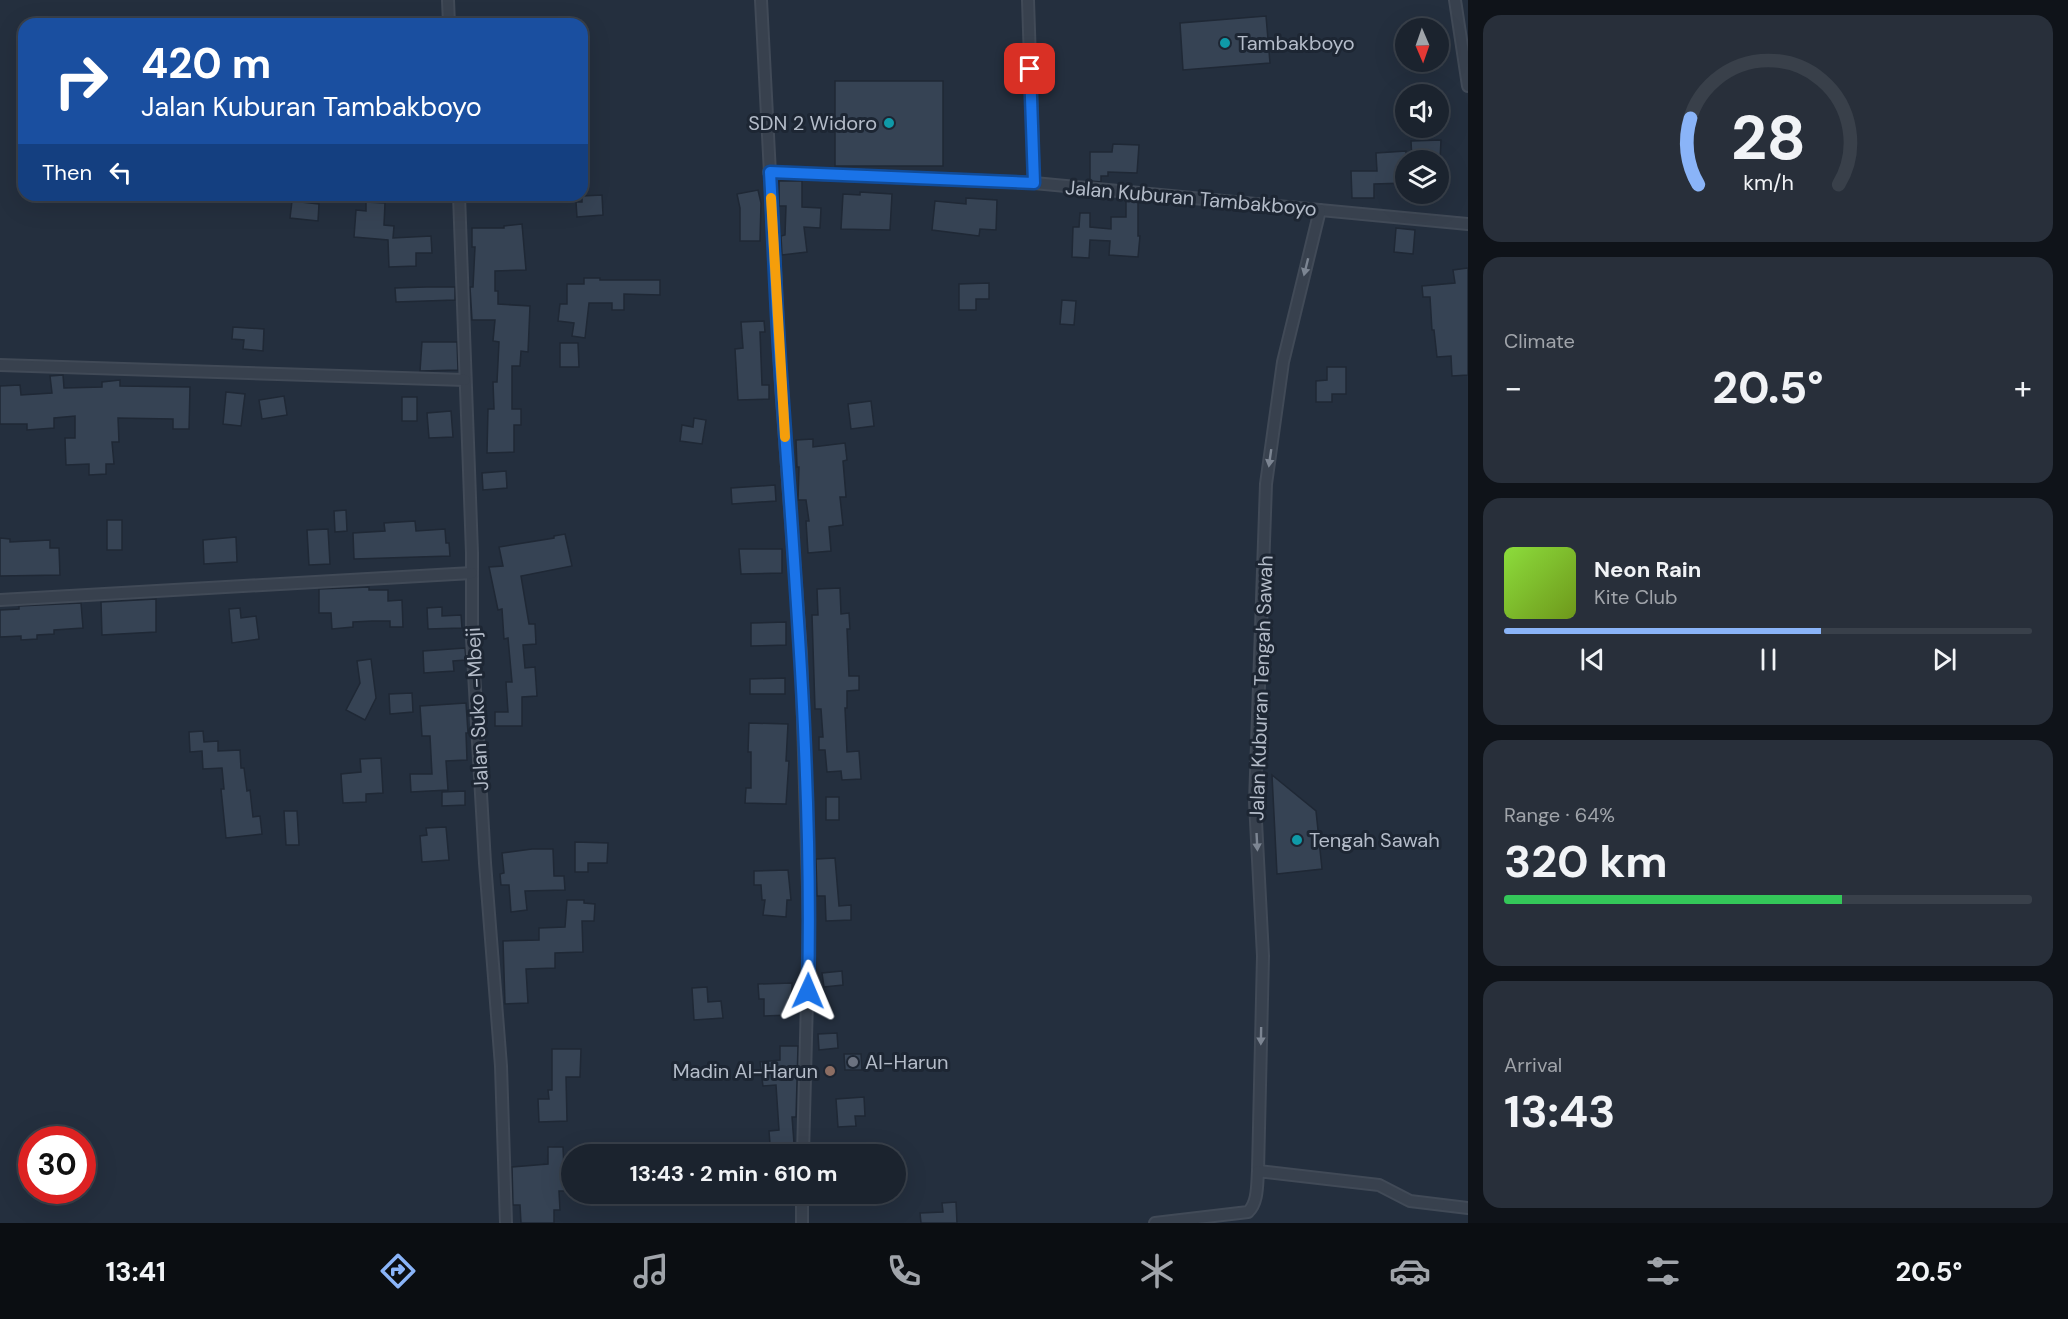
<!DOCTYPE html>
<meta charset="utf-8">
<style>
:root{--surface:#1b232e;--page:#282f3a;--text:#f1f3f6;--muted:#a0a4aa;--line:#39404a;--accent:#8ab4f8}
body{margin:0;font-family:"DM Sans",sans-serif;background:var(--page);color:var(--text);height:100vh;display:flex;flex-direction:column;font-size:22px;white-space:nowrap}
*{box-sizing:border-box;margin:0}
p{font-size:20px;color:var(--muted)}
.icon{flex:none;width:33px;height:33px;fill:none;stroke:currentColor;stroke-width:2;stroke-linecap:round;stroke-linejoin:round}
.map{position:relative;flex:1;overflow:hidden}
.details{display:flex;flex-direction:column;gap:15px;padding:15px;background:#0f1319;width:600px}
.details>*{flex:none}
.guide{position:absolute;left:18px;top:18px;width:570px;height:183px;border-radius:18px;box-shadow:0 6px 24px #0002,0 0 0 2px var(--line);background:#1a4fa0;color:#fff;overflow:hidden}
.needle{width:39px;rotate:178deg}
.buttons{position:absolute;left:1395px;top:18px;display:grid;gap:12px}
.buttons a{display:grid;place-items:center;width:54px;height:54px;border-radius:50%;background:var(--surface);box-shadow:0 6px 24px #0002,0 0 0 2px var(--line);font-size:30px}
.speed{position:absolute;left:18px;top:1126px;display:flex;gap:12px;font-size:30px;font-weight:700;text-align:center}
.speed>*{display:grid;place-content:center;width:78px;height:78px;border-radius:50%;background:var(--surface);box-shadow:0 6px 24px #0002,0 0 0 2px var(--line);line-height:1}
.speed .limit{border:9px solid #d22;background:#fff;color:#111}
.pin{position:absolute;display:grid;place-items:center;width:51px;height:51px;color:#fff;margin:-26px;border-radius:12px;box-shadow:0 3px 9px #0006}
.me{position:absolute;width:66px;margin:-33px;rotate:1deg;stroke-linejoin:round;filter:drop-shadow(0 0 4px #0008)}
.turn{display:flex;align-items:center;gap:21px;height:126px;padding:0 24px;font-size:27px}
.turn .icon{width:78px;height:78px;stroke-width:2.5}
.turn b{display:block;font-size:42px;line-height:51px}
.then{display:flex;align-items:center;height:57px;padding:0 24px;background:#0003;gap:12px;font-size:22px}
.big{font-size:45px;font-weight:700;line-height:1.1}
.details .tile{flex:1;display:flex;flex-direction:column;justify-content:center;gap:9px;min-width:0;padding:0 21px;border-radius:18px;background:var(--page)}
.details .dial{align-items:center;gap:0}
.dial svg{height:156px;overflow:visible;fill:none;stroke:var(--line);stroke-width:7;stroke-linecap:round;text-anchor:middle}
.dial text{fill:var(--text);stroke:none}
.song{display:flex;align-items:center;gap:18px}
.cover{width:72px;height:72px;border-radius:9px;background:linear-gradient(135deg,hsl(90 70% 55%),hsl(80 70% 35%))}
.played{height:6px;border-radius:3px;background:linear-gradient(90deg,var(--accent) 60%,var(--line) 60%)}
.keys{display:flex;justify-content:space-around;direction:ltr}
.heat{display:flex;justify-content:space-between;align-items:center;font-size:33px;direction:ltr}
.charge{height:9px;border-radius:4px;background:linear-gradient(90deg,#34c759 64%,var(--line) 0)}
.trip{position:absolute;left:561px;top:1144px;width:345px;height:60px;border-radius:30px;background:var(--surface);box-shadow:0 6px 24px #0002,0 0 0 2px var(--line);font-weight:700;line-height:60px;text-align:center}
.menu{display:flex;height:96px;justify-content:space-around;align-items:center;background:#0b0e12;color:var(--muted)}
.menu .icon{width:42px;height:42px}
.menu .current{color:var(--accent)}
.menu b{font-size:27px;color:var(--text)}
main{display:flex;flex:1;min-height:0}
.map>svg:first-child{display:block}
.building{fill:#364354;stroke:#1f2835;stroke-width:1.5}
.lines{fill:none;stroke-linecap:round;stroke-linejoin:round}
.street-casing{stroke:#414a57;stroke-width:14}
.street{stroke:#38414e;stroke-width:10}
.oneway{fill:#7c8592}
.route-casing{stroke:#114b97;stroke-width:15}
.route{stroke:#1a73e8;stroke-width:10}
.slow{stroke:#f59e0b;stroke-width:10}
.culture-dot{fill:#0f9aa8;stroke:#1d2633;stroke-width:2}
.worship-dot{fill:#6b7280;stroke:#1d2633;stroke-width:2}
.education-dot{fill:#8d6e63;stroke:#1d2633;stroke-width:2}
.labels{text-anchor:middle;dominant-baseline:central;stroke-width:6;stroke-linejoin:round;paint-order:stroke}
.poi-label{font-size:20px;fill:#b4bcc9;stroke:#1d2633;text-anchor:start}
.street-label{font-size:20px;fill:#b4bcc9;stroke:#1d2633}
</style>
<main>
<div class="map">
<svg width="1468" height="1223" viewBox="0 0 1468 1223">
<rect width="100%" height="100%" fill="#242f3e"/>
<g class="building">
<path d="M1266,16L1270,63L1183,70L1180,23Z"/>
<rect x="835" y="81" width="108" height="85"/>
<path d="M1441,140L1440,160H1412L1411,141Z"/>
<path d="M1113,144L1139,145L1137,173L1108,172V176H1101V182L1090,181V152H1112Z"/>
<path d="M1406,151V183L1374,184V198H1352L1351,171H1377L1376,153Z"/>
<path d="M779,181H802V207L821,208L820,228L804,227L807,252L782,255L781,236L785,235L786,206H779Z"/>
<path d="M758,190L761,203L760,241H740V208L737,194Z"/>
<path d="M860,192L892,194L890,230L841,229L843,194L860,195Z"/>
<path d="M602,195L603,215L577,217L576,202H582V196Z"/>
<path d="M966,198L997,200L996,230L980,229L979,236L932,230L935,201L966,204Z"/>
<path d="M292,201L319,204L318,221L290,218Z"/>
<path d="M1126,201H1138V236H1140L1138,257L1109,255L1110,241L1090,240L1089,258L1072,257L1073,227H1079L1080,213H1090V227L1111,229V217H1126Z"/>
<path d="M366,202L385,203L384,225L394,226L393,238L431,236L432,253H416V266L389,267L388,240L354,237L356,210L366,211Z"/>
<path d="M522,224L526,270L495,271V291H498V304L530,306L528,352L521,351L520,366H512V409H521V425H514V452L487,453L488,409H494L493,382H497L499,342L493,341L495,320H472L470,287H473L475,247H472V228H504V226Z"/>
<path d="M1396,228L1415,230L1413,254L1394,252Z"/>
<path d="M1468,268V375L1452,376L1451,356L1437,357L1434,330H1432L1430,297H1423L1422,286L1455,283L1453,270Z"/>
<path d="M584,278H600V280H660V295L624,294V310H612V303H589L585,338L572,336L574,323L558,321L560,304H567V284H584Z"/>
<path d="M989,283V299H976V310H959V284Z"/>
<path d="M426,287H455V300L396,302L395,288Z"/>
<path d="M1062,300L1076,301L1074,325L1060,324Z"/>
<path d="M764,321L765,332H760L762,385H769V399L738,400L735,349L743,348L741,322Z"/>
<path d="M233,327L264,329L263,351L243,349L244,340L232,339Z"/>
<path d="M422,342H457L458,370L420,371Z"/>
<path d="M560,343H578L579,367H560Z"/>
<path d="M1327,367H1346V394H1332V402H1316V381L1327,380Z"/>
<path d="M63,375L64,388L102,387V382L120,380V386L190,387L189,429H173V419L118,418L119,442H112L114,464H106V474L89,475V464L66,465L65,438H75V416L54,418V428L27,430V424H0V386L20,385L21,395L52,393L50,376Z"/>
<path d="M226,392L245,394L241,426L223,424Z"/>
<path d="M284,396L287,415L262,419L259,400Z"/>
<rect x="402" y="397" width="15" height="24"/>
<path d="M871,401L874,426L851,429L848,404Z"/>
<path d="M451,411L453,437L429,438L427,413Z"/>
<path d="M694,418L706,420L702,444L680,441L682,425L693,427Z"/>
<path d="M813,439V447L845,443L847,460L843,461L846,497H840L843,525L829,527L831,551L808,553L806,521H809L806,500H798L799,467H797L796,440Z"/>
<path d="M506,471L507,488L483,490L482,473Z"/>
<path d="M775,485L776,501L732,504L731,488Z"/>
<path d="M346,510L347,531L335,532L334,511Z"/>
<rect x="107" y="520" width="15" height="30"/>
<path d="M415,521L416,531L445,529L446,543H449L450,556L354,559L353,533L385,531L384,523Z"/>
<path d="M328,529L330,564L309,565L307,530Z"/>
<path d="M565,534L572,566L521,576L529,624H535L536,644L523,645L525,668L535,667L537,696L522,697V726H495V712H508L506,682H512L508,638L504,639L502,609L498,610L489,567L503,566L499,547L554,538V536Z"/>
<path d="M236,537L237,562L204,564L203,540Z"/>
<path d="M0,538L10,539V542L50,540V548H59L60,575L0,576Z"/>
<path d="M739,549H782V573L741,574Z"/>
<path d="M369,587V590H388V601L402,600L403,627H390V621H372L353,622V627L332,629L331,613H319V589Z"/>
<path d="M840,588L841,614L849,613L850,629H847L849,676H859V690L847,691V708H845L847,752L859,751L861,779L842,780L841,771L827,772L825,750H819V737H823L821,709H815L812,615H818L817,589Z"/>
<path d="M156,599V632L102,635L101,602Z"/>
<path d="M81,603L83,628L54,630V634L37,635V639L21,640V636L0,637V610L19,609V606Z"/>
<path d="M442,607V616L461,615L462,628L428,629L427,608Z"/>
<path d="M240,608L241,618L256,616L259,639L232,643L229,609Z"/>
<path d="M786,622V645L751,646V623Z"/>
<path d="M465,648L466,660L453,661L454,671L424,673L423,651Z"/>
<path d="M371,659L376,698L365,720L346,710L360,683L357,661Z"/>
<path d="M785,678V694H750V679Z"/>
<path d="M412,693L413,712L390,714L389,694Z"/>
<path d="M466,703L468,733H466L467,760L446,761L448,790L411,792L410,774H432L430,736H422L420,706Z"/>
<path d="M749,723L788,724L786,761H789L786,804L745,803L746,788H751V752H748Z"/>
<path d="M203,731L204,742L218,741V751L240,750L241,768H244L247,791L250,790L253,817L260,816L262,834L226,838L221,789H224L222,768L203,769L202,751L190,752L189,732Z"/>
<path d="M381,758L383,793L366,794V802L343,803L341,774L361,772L360,759Z"/>
<path d="M1272,775L1316,811L1322,869L1277,874Z"/>
<path d="M465,791V805L442,806V792Z"/>
<rect x="826" y="797" width="13" height="23"/>
<path d="M284,811H297L299,845H286Z"/>
<path d="M446,827L449,860L422,862L420,836L427,835L426,828Z"/>
<path d="M575,842L608,843L607,863H588V872H575Z"/>
<path d="M532,849H553L554,876H564L565,890L525,891L527,910L511,912L509,885H501L500,874L504,873L502,853Z"/>
<path d="M835,858L839,906L851,905V920L826,921L825,896H817L816,859Z"/>
<path d="M788,870L791,900H787L786,917L763,915L765,900H762L761,885H754V871Z"/>
<path d="M567,900H584V903L595,904L594,921H582L583,952L555,953V968L526,969L528,1003L505,1004L503,941L539,940V928L565,927Z"/>
<path d="M842,971L843,985L824,987L822,973Z"/>
<path d="M792,983V998H789L790,1015L764,1016V999H759L758,984Z"/>
<path d="M707,987L708,1002L721,1001L723,1018L694,1020L692,988Z"/>
<path d="M837,1033L838,1048L819,1050L818,1034Z"/>
<path d="M780,1046H798L796,1117H792L794,1143L770,1144L769,1131L779,1130L776,1085L763,1086L760,1062L780,1060Z"/>
<path d="M552,1049H581L580,1077H566L567,1121L539,1122L538,1099H549L548,1090H552Z"/>
<path d="M844,1054H861L862,1070H845Z"/>
<path d="M864,1097L865,1116H855L856,1126L838,1127L836,1099Z"/>
<path d="M548,1147H563L565,1191H559L560,1210H554V1223H521L520,1205H513L512,1167L548,1164Z"/>
<path d="M956,1202L957,1223H921L920,1213L943,1212L942,1203Z"/>
</g>
<g class="lines">
<g class="street-casing">
<g id="street">
<path d="M448,0L449,24"/>
<path d="M761,0L781,386L801,653L809,921L803,1155"/>
<path d="M1028,0L1034,183"/>
<path d="M1455,0L1468,86"/>
<path d="M769,172L1034,183L1468,224"/>
<path d="M459,195L472,553V638L485,863L501,1066L506,1223"/>
<path d="M0,365L465,380"/>
<path d="M0,600L472,573"/>
<path d="M1258,1171L1263,956L1255,802L1266,484L1283,362L1320,210"/>
<path d="M802,1223V1194"/>
<path d="M1155,1223L1248,1212C1258,1203 1257,1185 1258,1171L1379,1185L1410,1201L1468,1208"/>
</g>
</g>
<use href="#street" class="street"/>
</g>
<defs><path id="oneway-solid" d="M-6-.8H1V-3.2L6.5 0L1 3.2V.8H-6Z" transform="scale(1.5)"/></defs>
<g class="oneway">
<use href="#oneway-solid" transform="translate(1306 267) rotate(104)"/>
<use href="#oneway-solid" transform="translate(1270 458) rotate(98)"/>
<use href="#oneway-solid" transform="translate(1257 842) rotate(87)"/>
<use href="#oneway-solid" transform="translate(1261 1036) rotate(91)"/>
</g>
<g class="lines">
<g class="route-casing">
<path id="route" d="M808,991C813,790 796,589 782,389C776,317 774,244 770,172L1034,183L1030,69"/>
</g>
<use href="#route" class="route"/>
<path class="slow" d="M771,198L785,437"/>
</g>
<g class="culture-dot">
<circle cx="1225" cy="43" r="6"/>
<circle cx="889" cy="123" r="6"/>
<circle cx="1297" cy="840" r="6"/>
</g>
<circle class="worship-dot" cx="853" cy="1062" r="6"/>
<circle class="education-dot" cx="830" cy="1071" r="6"/>
<g class="labels">
<g class="poi-label">
<text x="1237" y="43">Tambakboyo</text>
<text x="877" y="123" text-anchor="end">SDN 2 Widoro</text>
<text x="1309" y="840">Tengah Sawah</text>
<text x="865" y="1062">Al-Harun</text>
<text x="818" y="1071" text-anchor="end">Madin Al-Harun</text>
</g>
<g class="street-label">
<text transform="translate(1191 198) rotate(5)">Jalan Kuburan Tambakboyo</text>
<text transform="translate(1261 688) rotate(-88)">Jalan Kuburan Tengah Sawah</text>
<text transform="translate(477 709) rotate(-93)">Jalan Suko -Mbeji</text>
</g>
</g>
</svg>
<div class="buttons">
<a><svg class="needle" viewBox="-14 -14 28 28"><path d="M0-13l5 13h-10z" fill="#e53935"/><path d="M0 13l5-13h-10z" fill="#a0a4aa"/></svg></a>
<a><svg class="icon" aria-label="sound" viewBox="0 0 24 24"><path d="M4 9h4l5-4v14l-5-4H4zM17 9q2 3 0 6"/></svg></a>
<a><svg class="icon" aria-label="layers" viewBox="0 0 24 24"><path d="M12 4l9 5-9 5-9-5zM3 14l9 5 9-5"/></svg></a>
</div>
<div class="speed"><div class="limit">30</div></div>
<div class="pin" style="left:1030px;top:69px;background:#d93025"><svg class="icon" aria-label="arrive" viewBox="0 0 24 24"><path d="M6 21V4h12l-3 4 3 4H6"/></svg></div>
<svg class="me" style="left:808px;top:991px" viewBox="-20 -20 40 40"><path d="M0-17L14 15 0 8-14 15z" fill="#1a73e8" stroke="#fff" stroke-width="4"/></svg>
<div class="trip">13:43 · 2 min · 610 m</div>
<div class="guide">
<div class="turn"><svg class="icon" aria-label="right" viewBox="0 0 24 24"><path d="M7 20v-9h11M14 6l5 5-5 5"/></svg><div><b>420 m</b>Jalan Kuburan Tambakboyo</div></div>
<div class="then">Then<svg class="icon" aria-label="left" viewBox="0 0 24 24"><path d="M17 20v-9H6M10 6l-5 5 5 5"/></svg></div>
</div>
</div>
<section class="details">
<div class="tile dial"><svg viewBox="0 0 100 80">
<path d="M14 69A42 42 0 1 1 86 69"/>
<path d="M14 69A42 42 0 0 1 10 35" stroke="#8ab4f8"/>
<text x="50" y="56" font-size="32" font-weight="700">28</text>
<text x="50" y="72" font-size="11">km/h</text>
</svg></div>
<div class="tile"><p>Climate</p>
<div class="heat"><a>−</a><b class="big">20.5°</b><a>+</a></div>
</div>
<div class="tile">
<div class="song"><i class="cover"></i><div><b>Neon Rain</b><p>Kite Club</p></div></div>
<div class="played"></div>
<div class="keys"><svg class="icon" aria-label="previous" viewBox="0 0 24 24"><path d="M18 5L8 12l10 7zM5 5v14"/></svg><svg class="icon" aria-label="pause" viewBox="0 0 24 24"><path d="M8 5v14M16 5v14"/></svg><svg class="icon" aria-label="next" viewBox="0 0 24 24"><path d="M6 5l10 7-10 7zM19 5v14"/></svg></div>
</div>
<div class="tile"><p>Range · 64%</p><b class="big">320 km</b><div class="charge"></div></div>
<div class="tile"><p>Arrival</p><b class="big">13:43</b></div>
</section>
</main>
<nav class="menu">
<b>13:41</b>
<svg class="icon current" aria-label="directions" viewBox="0 0 24 24"><path d="M12 3l9 9-9 9-9-9zM9 14v-3h6M13 9l2 2-2 2"/></svg>
<svg class="icon" aria-label="music" viewBox="0 0 24 24"><path d="M9 18V5l10-2v13"/><circle cx="6" cy="18" r="3"/><circle cx="16" cy="16" r="3"/></svg>
<svg class="icon" aria-label="phone" viewBox="0 0 24 24"><path d="M5 4h4l2 5-3 2q2 4 5 5l2-3 5 2v4C11 20 4 13 5 4z"/></svg>
<svg class="icon" aria-label="climate" viewBox="0 0 24 24"><path d="M12 3v18M4 7l16 10M4 17L20 7"/></svg>
<svg class="icon" aria-label="car" viewBox="0 0 24 24"><path d="M5 17H2v-5l4-1 3-4h7l3 4 3 1v5h-3M9 17h6M6 11h13"/><circle cx="7" cy="17" r="2"/><circle cx="17" cy="17" r="2"/></svg>
<svg class="icon" aria-label="filters" viewBox="0 0 24 24"><path d="M4 7h16M4 17h16"/><circle cx="9" cy="7" r="2"/><circle cx="15" cy="17" r="2"/></svg>
<b>20.5°</b>
</nav>
